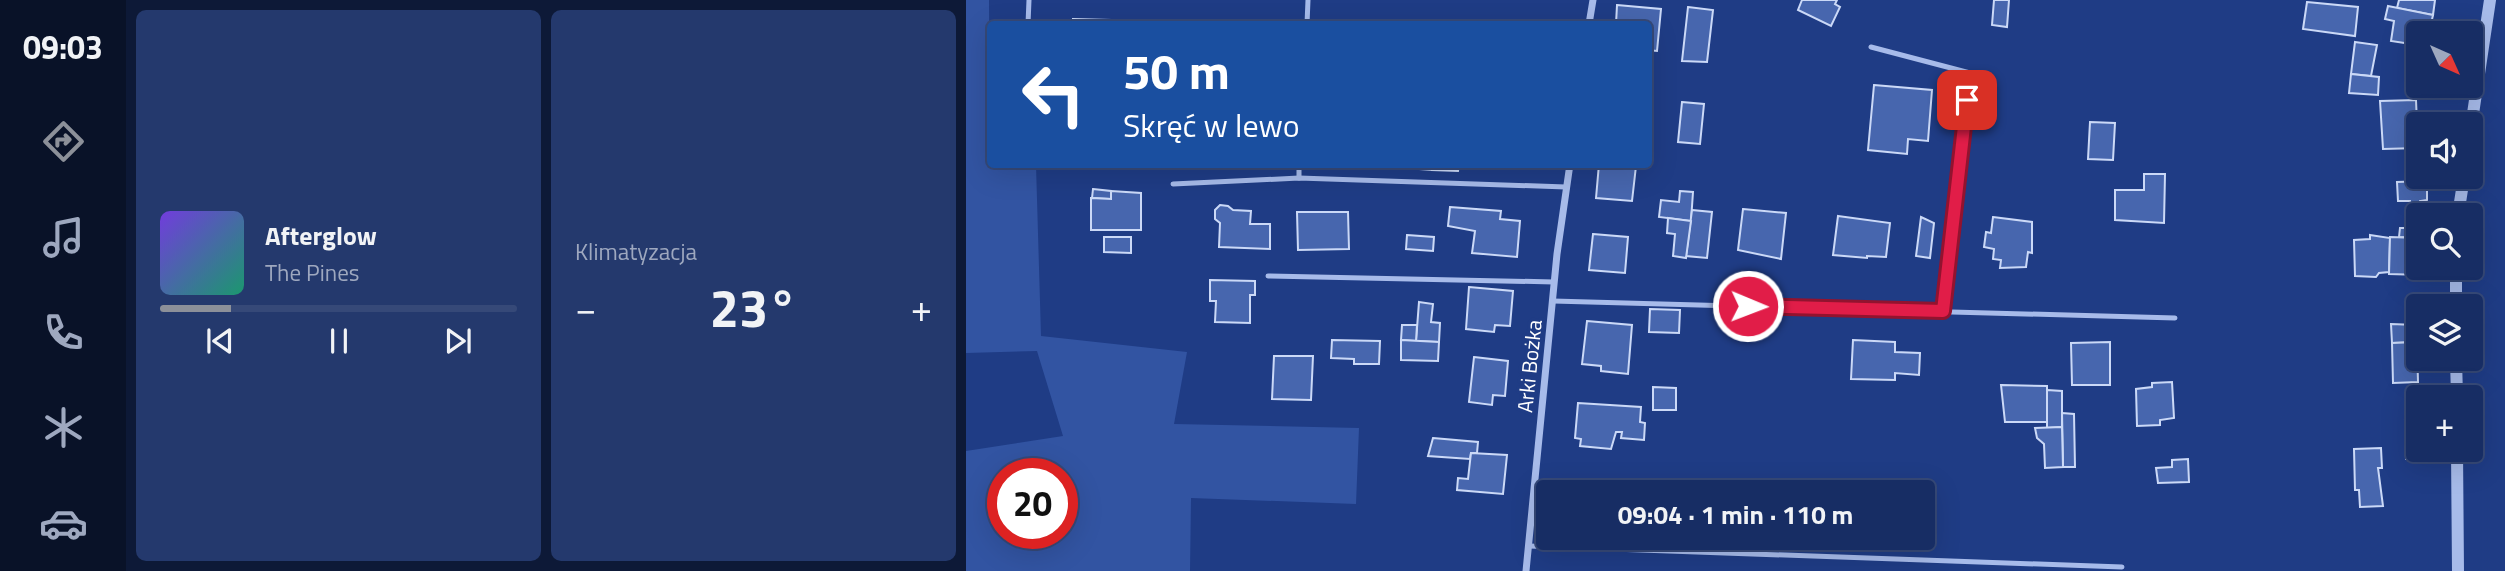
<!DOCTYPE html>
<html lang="pl">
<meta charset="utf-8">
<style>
:root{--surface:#172d64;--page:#24396d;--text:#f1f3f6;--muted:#9ea8bf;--line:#364978;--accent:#8c9099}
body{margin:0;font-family:"Titillium Web",sans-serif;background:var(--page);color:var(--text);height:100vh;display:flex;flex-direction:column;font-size:26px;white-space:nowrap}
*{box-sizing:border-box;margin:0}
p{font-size:23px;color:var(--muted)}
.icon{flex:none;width:38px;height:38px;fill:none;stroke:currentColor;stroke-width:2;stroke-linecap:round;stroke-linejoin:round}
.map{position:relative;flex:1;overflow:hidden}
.sheet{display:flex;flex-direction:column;gap:10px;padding:10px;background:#0d1937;width:840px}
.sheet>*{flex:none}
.banner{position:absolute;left:21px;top:21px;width:665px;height:147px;border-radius:7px;box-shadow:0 7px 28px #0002,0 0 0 2px var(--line);background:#1a4fa0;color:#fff;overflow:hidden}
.needle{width:46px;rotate:135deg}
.buttons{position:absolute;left:1440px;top:21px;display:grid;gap:14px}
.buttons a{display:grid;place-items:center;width:77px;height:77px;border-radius:7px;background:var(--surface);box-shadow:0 7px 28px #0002,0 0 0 2px var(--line);font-size:35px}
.speed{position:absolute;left:21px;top:458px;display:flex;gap:14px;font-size:35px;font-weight:700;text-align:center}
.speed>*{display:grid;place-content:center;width:91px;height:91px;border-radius:50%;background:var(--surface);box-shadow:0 7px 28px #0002,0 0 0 2px var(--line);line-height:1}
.speed .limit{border:10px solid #d22;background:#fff;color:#111}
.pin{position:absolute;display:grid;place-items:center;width:60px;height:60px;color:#fff;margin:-30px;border-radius:14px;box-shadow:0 4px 10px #0006}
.me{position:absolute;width:77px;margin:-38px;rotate:91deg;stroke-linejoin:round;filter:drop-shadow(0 0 5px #0008)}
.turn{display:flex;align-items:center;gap:24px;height:147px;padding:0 21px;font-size:32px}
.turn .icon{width:91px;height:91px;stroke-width:2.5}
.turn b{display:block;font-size:49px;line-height:60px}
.big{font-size:52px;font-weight:700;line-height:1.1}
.sheet .card{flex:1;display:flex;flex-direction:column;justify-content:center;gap:10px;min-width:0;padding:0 24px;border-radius:10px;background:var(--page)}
.song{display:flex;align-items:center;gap:21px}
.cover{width:84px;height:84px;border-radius:10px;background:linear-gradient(135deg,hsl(260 70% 55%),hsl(160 70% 35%))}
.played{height:7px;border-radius:4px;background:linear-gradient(90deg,var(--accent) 20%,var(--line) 20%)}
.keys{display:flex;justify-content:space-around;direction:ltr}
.heat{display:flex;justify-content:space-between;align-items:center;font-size:38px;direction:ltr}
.sheet .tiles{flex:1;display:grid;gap:10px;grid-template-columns:repeat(2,1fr)}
.trip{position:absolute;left:570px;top:480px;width:399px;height:70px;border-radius:7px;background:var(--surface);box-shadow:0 7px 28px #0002,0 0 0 2px var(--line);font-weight:700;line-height:70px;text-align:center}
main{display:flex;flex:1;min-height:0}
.dock{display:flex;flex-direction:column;width:126px;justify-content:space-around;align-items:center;background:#091228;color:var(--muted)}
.dock .icon{width:49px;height:49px}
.dock .selected{color:var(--accent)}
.dock b{font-size:32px;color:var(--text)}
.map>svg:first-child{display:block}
.green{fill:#3254a2;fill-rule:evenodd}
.building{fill:#4766ae;stroke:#cbd9f7;stroke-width:2}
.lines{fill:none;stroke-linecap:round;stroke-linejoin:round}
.service{stroke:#a7bbea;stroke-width:5}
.minor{stroke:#a7bbea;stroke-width:7}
.tertiary{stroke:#a7bbea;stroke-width:12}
.route-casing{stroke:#92132f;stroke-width:18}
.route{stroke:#e11d48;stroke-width:12}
.labels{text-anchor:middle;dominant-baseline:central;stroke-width:7;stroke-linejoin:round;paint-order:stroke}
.street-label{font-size:21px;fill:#fff;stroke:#1f3c85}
</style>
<main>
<nav class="dock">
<b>09:03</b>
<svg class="icon selected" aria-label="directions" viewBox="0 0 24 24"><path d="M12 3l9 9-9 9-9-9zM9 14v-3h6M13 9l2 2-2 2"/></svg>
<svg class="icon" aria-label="music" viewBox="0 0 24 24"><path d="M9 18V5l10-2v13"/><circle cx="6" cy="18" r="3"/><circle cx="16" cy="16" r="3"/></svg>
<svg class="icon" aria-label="phone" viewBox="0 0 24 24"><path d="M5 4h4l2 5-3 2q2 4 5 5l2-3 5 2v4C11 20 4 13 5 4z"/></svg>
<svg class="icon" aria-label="climate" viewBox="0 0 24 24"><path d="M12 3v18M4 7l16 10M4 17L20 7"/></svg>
<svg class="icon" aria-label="car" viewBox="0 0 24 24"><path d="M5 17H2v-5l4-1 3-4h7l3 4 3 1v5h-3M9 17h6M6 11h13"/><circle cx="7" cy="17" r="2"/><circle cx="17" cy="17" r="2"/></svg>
</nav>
<section class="sheet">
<div class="tiles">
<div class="card">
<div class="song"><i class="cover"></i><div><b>Afterglow</b><p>The Pines</p></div></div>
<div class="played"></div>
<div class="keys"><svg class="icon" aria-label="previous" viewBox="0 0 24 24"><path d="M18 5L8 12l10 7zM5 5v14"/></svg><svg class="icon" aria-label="pause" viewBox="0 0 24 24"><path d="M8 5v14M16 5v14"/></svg><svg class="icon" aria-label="next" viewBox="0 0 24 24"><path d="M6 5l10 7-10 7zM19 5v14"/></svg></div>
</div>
<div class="card"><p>Klimatyzacja</p>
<div class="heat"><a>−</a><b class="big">23°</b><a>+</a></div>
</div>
</div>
</section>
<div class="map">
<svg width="1539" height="571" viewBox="0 0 1539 571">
<rect width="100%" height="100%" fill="#1f3c85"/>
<path class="green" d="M0,0H23L24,164L70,165L75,336L221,352L208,424L393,428L390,504L225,498L224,571H0V451L97,436L71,351L0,353ZM37,474H96V534H37Z"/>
<g class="building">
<path d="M836,0H871L869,4L874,7L865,26L832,10Z"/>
<path d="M1028,0H1043L1041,27L1026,25Z"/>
<path d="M1469,0L1467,15L1431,8L1433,0Z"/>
<path d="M1341,2L1392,7L1389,36L1337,29Z"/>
<path d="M651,5L695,9L691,51L682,50V24H650Z"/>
<path d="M1422,6L1467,15L1463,33H1452V45L1425,41L1428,21L1419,19Z"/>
<path d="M722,7L747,10L741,62L716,61Z"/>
<path d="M107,19L145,20V24H107Z"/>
<path d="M1389,42L1411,45L1405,76L1385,74Z"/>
<path d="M1385,74L1413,77L1412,95L1383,93Z"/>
<path d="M908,85L966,90L962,141L942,139L941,154L902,150Z"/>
<path d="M1450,100L1452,148L1417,149L1414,101Z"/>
<path d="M716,102L738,104L734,144L712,142Z"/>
<path d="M1124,122L1149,123L1147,160L1122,159Z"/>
<path d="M454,164H466V170L454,169Z"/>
<path d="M466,164H493L492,171L466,170Z"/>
<path d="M633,164L670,166L666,201L630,198Z"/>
<path d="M1178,174H1199L1198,223L1149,220V190H1178Z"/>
<path d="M1461,181V200L1454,201V208H1444V201H1432L1431,182Z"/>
<path d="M127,189L145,191V199L126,198Z"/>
<path d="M145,191L175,193V230H125V198L145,199Z"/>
<path d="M714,191L727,192L725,221L693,217L695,200L713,202Z"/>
<path d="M254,205L262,206L267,210L285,211L284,224H304V249L253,247L254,223L249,219V210Z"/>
<path d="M484,207L535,211L534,219L554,221L551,257L506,253L509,231L482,226Z"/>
<path d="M777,209L820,213L815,259L772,250Z"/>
<path d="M726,210L746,212L741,258L720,256Z"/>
<path d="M331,212H382L383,249L332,250Z"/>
<path d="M872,216L924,223L920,257L901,256V258L867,255Z"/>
<path d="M955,217L968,223L964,258L950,256Z"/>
<path d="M1027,217L1066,222V253L1062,252L1060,267L1034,268L1035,260L1027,259L1028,249L1018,247L1020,232L1025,233Z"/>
<path d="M702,218L725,221L720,258L707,256L709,234L701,233Z"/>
<path d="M1434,228H1450L1449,238L1433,237Z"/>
<path d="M627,234L662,237L659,273L623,270Z"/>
<path d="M441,235L468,237L467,251L440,249Z"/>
<path d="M1404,235L1424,238L1423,272L1413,273L1410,277L1389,276L1388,240L1404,239Z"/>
<path d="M138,237H165V253L138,252Z"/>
<path d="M1424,237L1452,238V268H1456V275L1423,274Z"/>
<path d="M244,280L289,281V295H284V323L249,322L250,301H244Z"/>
<path d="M503,287L547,291L544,326L529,325L528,332L500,329Z"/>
<path d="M453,302L467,304L465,322L474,323L473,342L450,341Z"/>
<path d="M684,309L714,310L713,333L683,332Z"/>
<path d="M621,321L666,325L662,374L635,371V366L616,364Z"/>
<path d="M1425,324L1450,325L1451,342L1426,343Z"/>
<path d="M436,325H451L450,341L435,340Z"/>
<path d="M366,340L414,341L413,364H388V359L365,358Z"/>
<path d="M435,340L473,342L472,361L435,360Z"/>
<path d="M887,340L929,342V352L954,353L953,375L929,373V380L885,379Z"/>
<path d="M1144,342V385H1106L1105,343Z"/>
<path d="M1451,342L1452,382L1427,383L1426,343Z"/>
<path d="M308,356H347L345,400L306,399Z"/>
<path d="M508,357L542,361L539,396L527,395L526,405L503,402Z"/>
<path d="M1206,382L1208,418L1194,420V425L1171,426L1170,389L1186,387V383Z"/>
<path d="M1035,385L1081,386V422H1039Z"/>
<path d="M687,387L710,388V410H687Z"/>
<path d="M1081,390L1096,391V427L1081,428Z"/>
<path d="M612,403L675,407L674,422L679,423L678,440L655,438L656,432H650L645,449L614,446L615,439L609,438Z"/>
<path d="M1096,413L1108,414L1109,467H1097Z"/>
<path d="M1451,419L1453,458L1440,459L1439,420Z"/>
<path d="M1096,427L1097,467L1079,468L1078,444L1071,438L1069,428Z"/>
<path d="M467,438L512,442L511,453H505L504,459L462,456Z"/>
<path d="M1415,448L1416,468H1412L1417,506L1394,507L1393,490H1389L1388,449Z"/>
<path d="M505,453L541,455L537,494L491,490L492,478L502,479Z"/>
<path d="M1222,459L1223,482L1192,483L1190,468L1206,467V460Z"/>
<path d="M618,481L655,484V492H606L607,483Z"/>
<path d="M686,537H710L709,542L686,541Z"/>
</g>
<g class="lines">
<g class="service">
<path d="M62,24L63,0"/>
<path d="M341,24L342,0"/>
<path d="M905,47L1004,73L977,311"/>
<path d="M333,178V164"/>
<path d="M207,184L333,178L600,187"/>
<path d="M302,276L588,282"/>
<path d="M587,301L1209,318"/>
<path d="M563,546L1156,567"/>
</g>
<g class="minor">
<path d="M623,24L627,0"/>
<path d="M560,571L591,254L604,164"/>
</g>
<g class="tertiary">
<path d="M1505,127L1524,0"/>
<path d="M1492,215L1498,177"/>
<path d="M1490,268V306"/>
<path d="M1490,359L1491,397"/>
<path d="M1491,450L1492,571"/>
</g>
</g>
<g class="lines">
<g class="route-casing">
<path id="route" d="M782,306L977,311L1001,100"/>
</g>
<use href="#route" class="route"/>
</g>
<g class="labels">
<g class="street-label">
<text transform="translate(563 366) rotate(-84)">Arki Bożka</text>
</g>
</g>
</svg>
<div class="buttons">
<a><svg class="needle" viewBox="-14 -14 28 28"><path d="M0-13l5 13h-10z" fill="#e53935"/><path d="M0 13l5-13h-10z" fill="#9ea8bf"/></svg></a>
<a><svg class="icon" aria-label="sound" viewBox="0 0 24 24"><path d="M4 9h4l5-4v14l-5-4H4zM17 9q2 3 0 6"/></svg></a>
<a><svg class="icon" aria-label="search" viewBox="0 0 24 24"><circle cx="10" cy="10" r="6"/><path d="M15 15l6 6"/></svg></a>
<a><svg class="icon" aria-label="layers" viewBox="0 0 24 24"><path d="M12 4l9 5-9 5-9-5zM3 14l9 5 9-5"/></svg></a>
<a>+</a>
</div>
<div class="speed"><div class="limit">20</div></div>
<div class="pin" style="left:1001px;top:100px;background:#d93025"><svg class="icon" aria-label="arrive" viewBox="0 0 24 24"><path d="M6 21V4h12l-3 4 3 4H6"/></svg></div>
<svg class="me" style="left:782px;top:306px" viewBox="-20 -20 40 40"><circle r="17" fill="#e11d48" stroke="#fff" stroke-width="3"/><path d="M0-11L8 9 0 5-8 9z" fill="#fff"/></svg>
<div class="trip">09:04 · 1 min · 110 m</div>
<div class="banner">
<div class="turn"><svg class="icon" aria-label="left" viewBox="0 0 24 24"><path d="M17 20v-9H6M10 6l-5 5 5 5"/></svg><div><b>50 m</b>Skręć w lewo</div></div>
</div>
</div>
</main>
